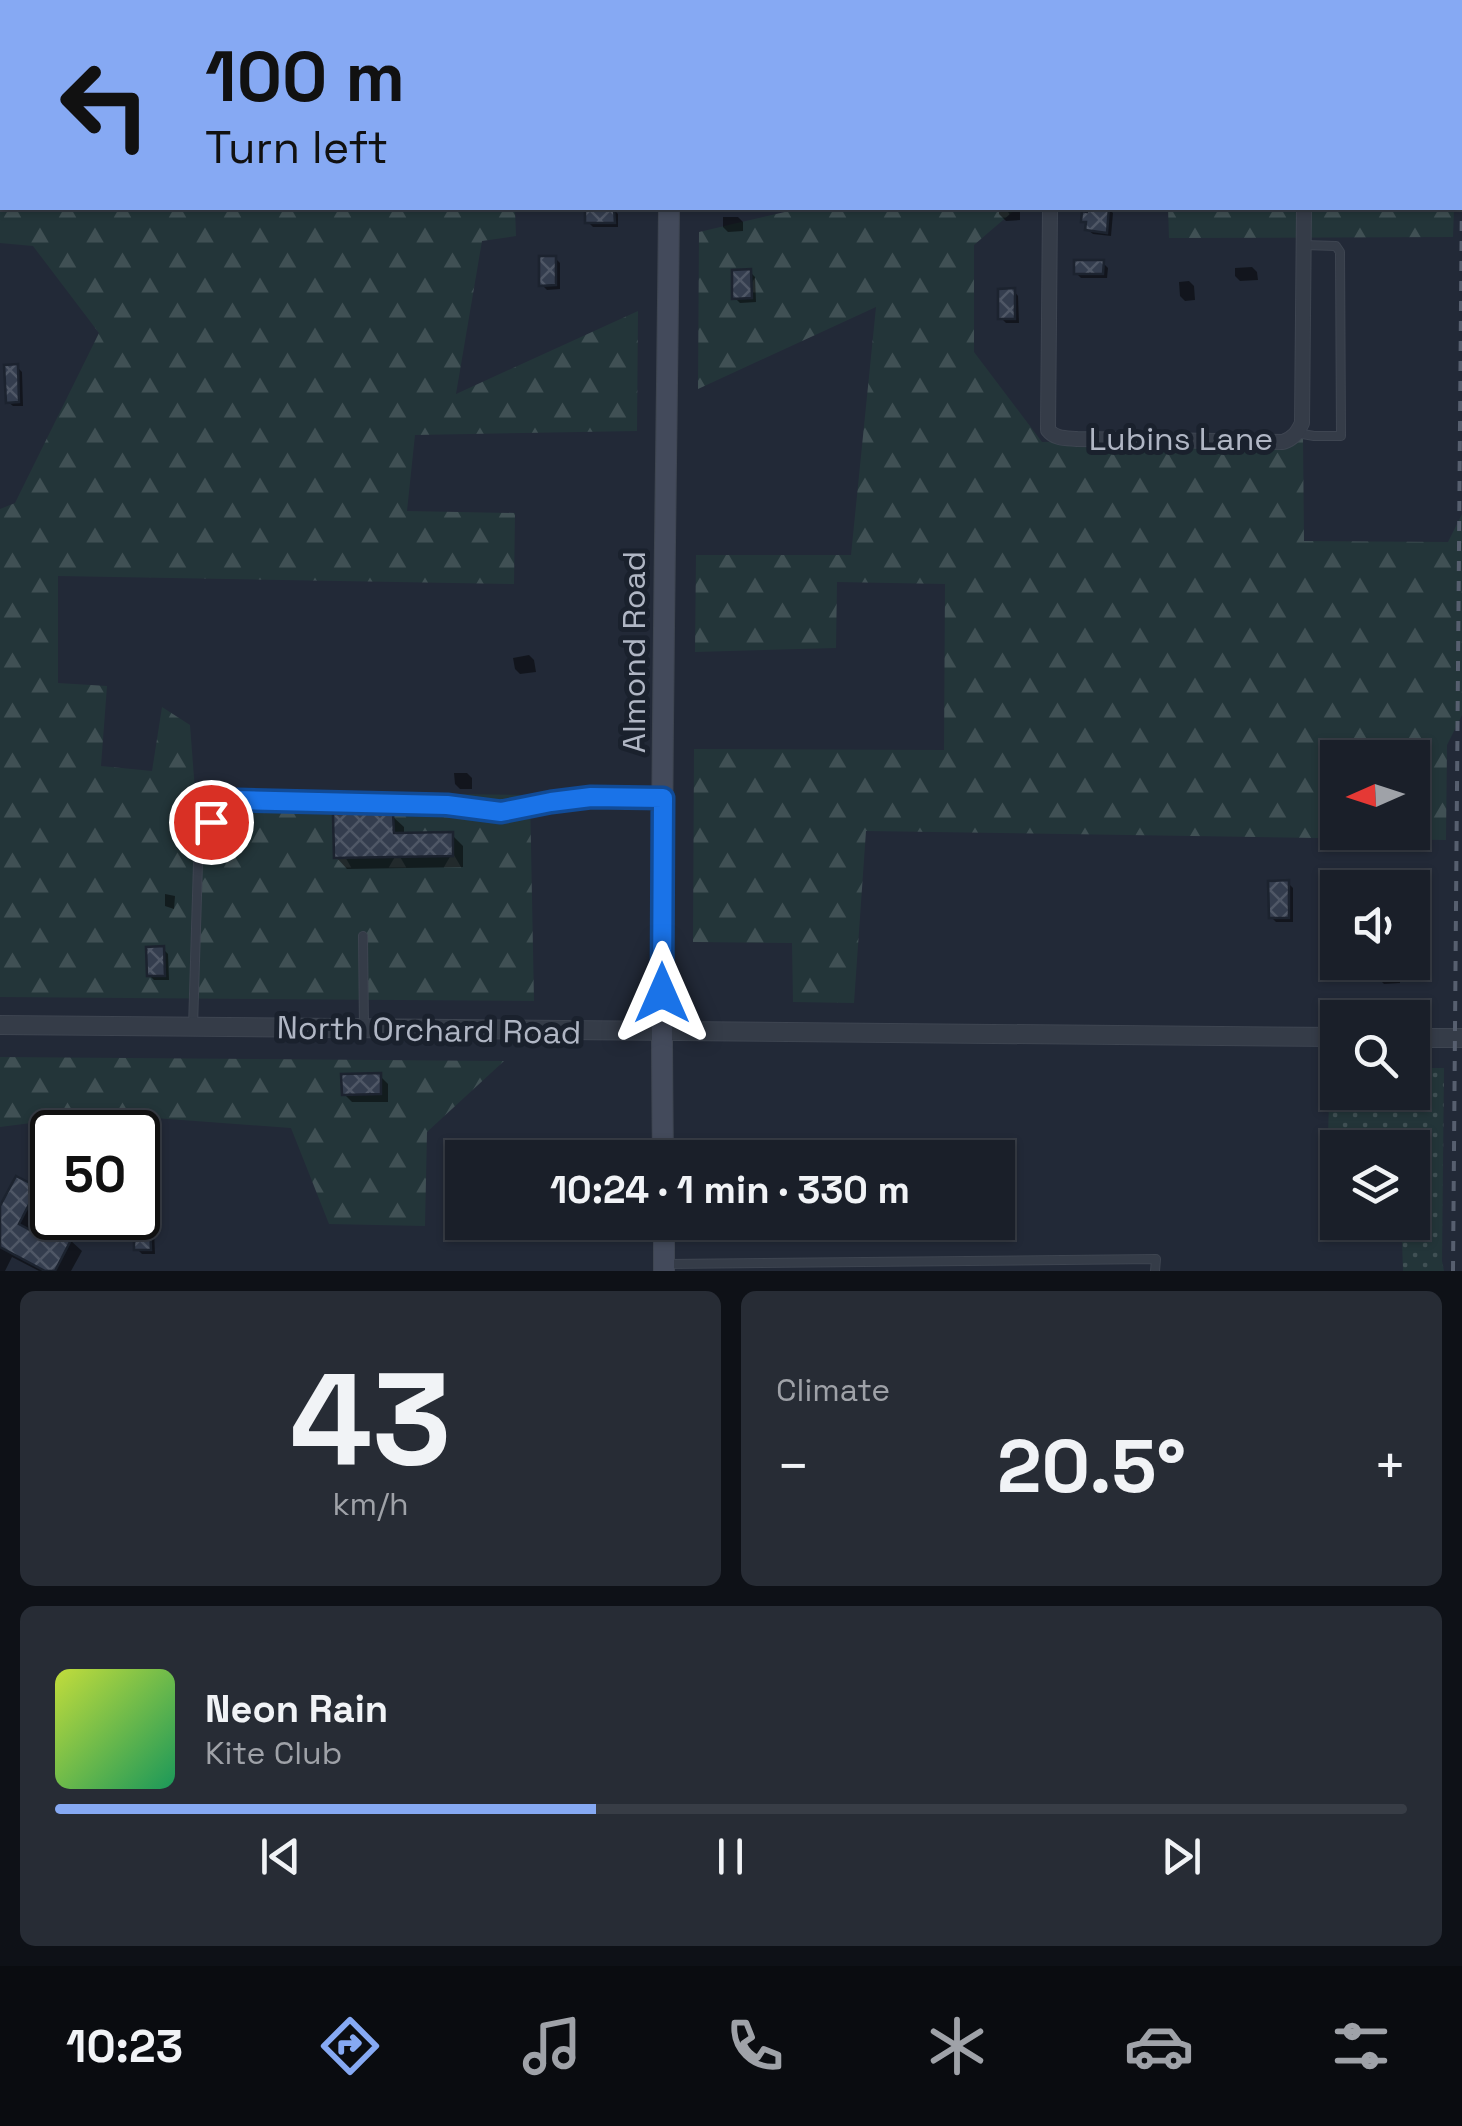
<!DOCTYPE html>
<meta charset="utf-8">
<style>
:root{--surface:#1a1f29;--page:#272c35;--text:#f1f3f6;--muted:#9fa2a8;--line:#383d46;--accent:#86a9f3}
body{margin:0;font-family:"Space Grotesk",sans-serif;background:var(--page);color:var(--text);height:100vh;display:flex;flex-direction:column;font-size:38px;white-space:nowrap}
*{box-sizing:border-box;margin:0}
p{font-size:32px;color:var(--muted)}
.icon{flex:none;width:55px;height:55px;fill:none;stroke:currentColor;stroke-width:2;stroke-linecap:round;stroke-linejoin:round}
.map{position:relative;height:1271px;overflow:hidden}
.panel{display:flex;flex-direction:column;gap:20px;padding:20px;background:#0e1117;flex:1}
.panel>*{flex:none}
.hud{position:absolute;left:0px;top:0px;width:1462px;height:210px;box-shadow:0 2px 8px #0004,0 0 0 2px var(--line);background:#86a9f3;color:#111;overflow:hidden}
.needle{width:65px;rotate:267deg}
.buttons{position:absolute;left:1320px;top:740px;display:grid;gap:20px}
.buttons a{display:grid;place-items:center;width:110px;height:110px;border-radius:0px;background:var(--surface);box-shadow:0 2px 8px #0004,0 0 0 2px var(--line);font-size:50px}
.speed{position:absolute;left:30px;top:1110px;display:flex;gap:20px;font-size:50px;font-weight:700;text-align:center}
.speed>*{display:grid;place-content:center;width:130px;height:130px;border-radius:50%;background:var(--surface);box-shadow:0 2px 8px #0004,0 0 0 2px var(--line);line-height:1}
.speed .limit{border:5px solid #111;border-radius:15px;background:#fff;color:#111}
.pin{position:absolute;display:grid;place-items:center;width:85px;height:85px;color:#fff;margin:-42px;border:5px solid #fff;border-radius:50%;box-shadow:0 2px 10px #0007}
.me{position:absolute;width:110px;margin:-55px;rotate:0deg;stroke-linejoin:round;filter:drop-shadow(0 0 8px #0008)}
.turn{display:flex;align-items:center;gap:35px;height:210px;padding:0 40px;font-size:45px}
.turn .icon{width:130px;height:130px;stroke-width:2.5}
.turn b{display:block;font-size:70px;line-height:85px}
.big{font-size:75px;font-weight:700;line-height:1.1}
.panel .tile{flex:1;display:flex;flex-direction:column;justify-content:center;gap:15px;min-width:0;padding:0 35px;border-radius:15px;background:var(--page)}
.panel .dial{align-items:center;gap:0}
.dial b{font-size:130px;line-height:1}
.song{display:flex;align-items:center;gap:30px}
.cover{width:120px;height:120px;border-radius:15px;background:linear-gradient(135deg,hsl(70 70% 55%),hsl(150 70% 35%))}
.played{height:10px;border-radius:5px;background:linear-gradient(90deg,var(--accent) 40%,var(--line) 40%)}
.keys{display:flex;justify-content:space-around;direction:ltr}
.heat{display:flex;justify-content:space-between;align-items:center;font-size:55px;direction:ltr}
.panel .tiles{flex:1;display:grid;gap:20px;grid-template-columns:1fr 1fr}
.tile:last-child{grid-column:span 2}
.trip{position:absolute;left:445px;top:1140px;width:570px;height:100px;border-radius:0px;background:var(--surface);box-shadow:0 2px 8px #0004,0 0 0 2px var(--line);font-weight:700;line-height:100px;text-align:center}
.tabs{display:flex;height:160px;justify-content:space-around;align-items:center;background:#0a0c10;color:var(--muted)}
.tabs .icon{width:70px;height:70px}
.tabs .selected{color:var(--accent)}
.tabs b{font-size:45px;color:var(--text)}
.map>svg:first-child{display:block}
.grass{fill:url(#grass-dots);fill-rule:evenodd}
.forest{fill:url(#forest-firs);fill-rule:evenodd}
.shadow{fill:#0007}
.building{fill:url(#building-cross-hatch);stroke:#1c232f;stroke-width:2.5}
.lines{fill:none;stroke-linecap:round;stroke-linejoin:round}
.service-casing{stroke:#3e4551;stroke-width:10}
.minor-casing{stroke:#3e4551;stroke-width:16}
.tertiary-casing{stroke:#3e4551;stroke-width:20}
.secondary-casing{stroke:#3e4551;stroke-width:22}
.service{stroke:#353c48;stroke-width:8}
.minor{stroke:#353c48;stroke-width:14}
.tertiary{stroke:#353c48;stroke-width:18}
.secondary{stroke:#434a5b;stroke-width:20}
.rail{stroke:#575f6f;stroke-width:4;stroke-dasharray:10 10;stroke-linecap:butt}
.route-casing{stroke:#114b97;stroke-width:25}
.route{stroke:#1a73e8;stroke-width:18}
.labels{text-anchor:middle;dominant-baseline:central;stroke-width:10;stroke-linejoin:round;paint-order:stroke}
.street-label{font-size:32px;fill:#b0b6c4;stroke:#1a212d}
</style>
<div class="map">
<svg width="1462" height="1271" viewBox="0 0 1462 1271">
<defs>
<pattern id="grass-dots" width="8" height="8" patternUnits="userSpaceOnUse" patternTransform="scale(2.5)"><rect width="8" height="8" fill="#233539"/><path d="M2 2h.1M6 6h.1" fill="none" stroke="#405054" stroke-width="1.8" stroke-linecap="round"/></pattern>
<pattern id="forest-firs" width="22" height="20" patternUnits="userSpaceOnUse" patternTransform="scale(2.5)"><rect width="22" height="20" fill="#233539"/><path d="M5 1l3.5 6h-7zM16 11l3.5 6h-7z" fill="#405054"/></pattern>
<pattern id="building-cross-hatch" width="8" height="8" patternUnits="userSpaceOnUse" patternTransform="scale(2.5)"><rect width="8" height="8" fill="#343d4e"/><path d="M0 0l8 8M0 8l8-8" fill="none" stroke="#4f5766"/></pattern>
</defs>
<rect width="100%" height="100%" fill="#222937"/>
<path class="grass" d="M1330,1067L1337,1068L1338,1092H1412L1413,1068H1444L1442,1261L1444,1271H1403L1402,1241L1325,1240ZM1338,1148H1412V1222H1338Z"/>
<g class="forest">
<rect x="20" y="0" width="465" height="2"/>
<path d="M2,53V208H515L516,236L482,241L456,394L638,311L637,431L415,435L407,511L515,513L514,584L58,576V683L107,686L101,766L152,771L162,707L190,725L195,791L530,795L534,1001L0,997V509L15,503L99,333L33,246L0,243V55Z"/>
<path d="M802,208H1017L974,245V352L1042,442L1303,438L1304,541L1448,542L1462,514V715L1447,745L1446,840L866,831L854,1003L793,1002L792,943L693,942L694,749L944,750L945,584L837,582L836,648L695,652L696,555H851L876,307L698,389L699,232ZM1338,758H1412V832H1338Z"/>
<path d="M1168,208H1454L1453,237L1169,238Z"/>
<path d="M0,1057L504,1061L427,1132L425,1226L329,1224L291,1128L101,1114L0,1127Z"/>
</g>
<g class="shadow">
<path d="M999,208H1020V220L1006,221L999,214Z"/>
<path d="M1090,208H1108L1113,213L1111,236L1093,234L1088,230V226L1083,221L1089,214Z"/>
<path d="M613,209L618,214V227H593L588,222Z"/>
<path d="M723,217H738L743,222V231L728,232L723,227Z"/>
<path d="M555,258L560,263V289L547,290L542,285Z"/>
<path d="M1103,263L1108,268L1107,278H1081L1076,273Z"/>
<path d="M1252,267L1257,272L1258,280L1240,281L1235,276V268Z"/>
<path d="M750,272L755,277L756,302L740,303L735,298Z"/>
<path d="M1189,281L1194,286L1195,300L1185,301L1180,296L1179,282Z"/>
<path d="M1014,291L1018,296L1019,323H1006L1001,318Z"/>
<path d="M17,367L22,372L23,406H13L8,402Z"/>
<path d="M529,655L534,660L536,672L520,674L515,669L513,658Z"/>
<path d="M454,773H467L472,778V789H460L455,784Z"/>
<path d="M392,816L404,827V835H452L463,846V867L347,869L336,857Z"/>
<path d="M1288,883L1293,888V922H1276L1271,917Z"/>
<path d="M165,894L175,896L174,909L165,906Z"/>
<path d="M163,949L168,954L169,980H154L149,975Z"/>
<path d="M1395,965L1400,970V983L1384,984L1379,979Z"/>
<path d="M380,1076L388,1084V1102H352L344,1094Z"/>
<path d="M36,1189L47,1201L30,1233L46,1242L70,1240L82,1251L71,1271H39L12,1257L5,1271H0V1211Z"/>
<path d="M149,1225L154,1230L155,1254H142L137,1249Z"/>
</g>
<g class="building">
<path d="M585,208H614L615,223H585Z"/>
<path d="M1087,208H1109L1107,233L1085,230L1086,222H1081L1082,211L1087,212Z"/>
<path d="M539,256H556V285L539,286Z"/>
<path d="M1074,260H1104L1103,274H1074Z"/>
<path d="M751,269L752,298L732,299V270Z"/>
<path d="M1015,288V319H998V289Z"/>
<path d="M18,364L19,402L6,403L4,365Z"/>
<path d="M393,813L394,833L453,832V856L334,858L333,814Z"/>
<path d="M1289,880V918H1269L1268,881Z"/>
<path d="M164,946L165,976H147L146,947Z"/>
<path d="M1396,963L1397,979L1376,980L1375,964Z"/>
<path d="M381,1073V1094L342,1095L341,1074Z"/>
<path d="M16,1176L38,1187L19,1224L45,1238L51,1227L72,1238L55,1271H45L0,1247V1206Z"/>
<path d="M138,1223H150L151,1250H134V1238H138Z"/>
</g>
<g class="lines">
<g class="service-casing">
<g id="service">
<path d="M1297,433L1314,436H1341L1340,252L1336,246L1304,245"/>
<path d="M363,936L364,1029"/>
<path d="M193,1027L198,863C203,828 210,823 237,801L447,805L501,812L551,801L591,797L659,798"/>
<path d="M1412,1075H1416"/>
<path d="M667,1264L1156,1259L1155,1271"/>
</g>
</g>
<g class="minor-casing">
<g id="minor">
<path d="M1052,2V0"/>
<path d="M1306,2V0"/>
<path d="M1050,208L1048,430C1055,439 1066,438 1077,439L1283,442C1294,438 1297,433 1302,423L1304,208"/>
</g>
</g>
<g class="tertiary-casing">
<g id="tertiary">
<path d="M0,1025L1338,1037"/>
<path d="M1412,1038H1462"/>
</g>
</g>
<g class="secondary-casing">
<g id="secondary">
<path d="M671,2V0"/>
<path d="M663,1158C659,841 666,524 669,208"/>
<path d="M664,1222V1271"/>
</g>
</g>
<use href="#service" class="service"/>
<use href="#minor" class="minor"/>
<use href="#tertiary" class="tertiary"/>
<use href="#secondary" class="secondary"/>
<path class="rail" d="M1453,1271L1462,184"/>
</g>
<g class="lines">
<g class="route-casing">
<path id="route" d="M211,822L237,800L447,805L501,812L551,802L591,797L663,798L662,993"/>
</g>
<use href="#route" class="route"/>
</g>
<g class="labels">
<g class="street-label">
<text x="1181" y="439">Lubins Lane</text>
<text transform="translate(634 652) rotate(-90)">Almond Road</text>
<text transform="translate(429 1030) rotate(1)">North Orchard Road</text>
</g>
</g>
</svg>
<div class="buttons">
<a><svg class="needle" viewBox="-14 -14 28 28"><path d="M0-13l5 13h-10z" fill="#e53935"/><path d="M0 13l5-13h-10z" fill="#9fa2a8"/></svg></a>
<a><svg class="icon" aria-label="sound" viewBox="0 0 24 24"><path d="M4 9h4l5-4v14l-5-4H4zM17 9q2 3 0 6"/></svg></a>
<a><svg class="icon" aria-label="search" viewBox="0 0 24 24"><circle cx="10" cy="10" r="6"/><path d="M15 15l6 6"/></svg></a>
<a><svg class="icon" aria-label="layers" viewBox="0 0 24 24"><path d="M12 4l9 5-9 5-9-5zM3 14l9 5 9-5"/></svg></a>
</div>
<div class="speed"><div class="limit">50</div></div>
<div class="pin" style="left:211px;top:822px;background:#d93025"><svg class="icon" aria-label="arrive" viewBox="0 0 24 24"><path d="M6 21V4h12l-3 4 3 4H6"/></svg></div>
<svg class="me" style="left:662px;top:993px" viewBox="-20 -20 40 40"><path d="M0-17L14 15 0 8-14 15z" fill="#1a73e8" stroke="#fff" stroke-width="4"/></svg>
<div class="trip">10:24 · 1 min · 330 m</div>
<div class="hud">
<div class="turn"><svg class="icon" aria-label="left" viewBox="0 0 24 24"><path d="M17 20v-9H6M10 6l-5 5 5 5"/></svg><div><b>100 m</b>Turn left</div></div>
</div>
</div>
<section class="panel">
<div class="tiles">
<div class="tile dial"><b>43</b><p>km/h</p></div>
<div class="tile"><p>Climate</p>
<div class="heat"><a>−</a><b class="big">20.5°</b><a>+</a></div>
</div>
<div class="tile">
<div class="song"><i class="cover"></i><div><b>Neon Rain</b><p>Kite Club</p></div></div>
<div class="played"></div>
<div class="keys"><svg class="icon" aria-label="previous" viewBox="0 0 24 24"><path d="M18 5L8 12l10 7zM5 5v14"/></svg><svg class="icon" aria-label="pause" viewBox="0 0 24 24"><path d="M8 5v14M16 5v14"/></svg><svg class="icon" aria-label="next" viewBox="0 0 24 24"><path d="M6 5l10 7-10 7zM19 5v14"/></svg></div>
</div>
</div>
</section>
<nav class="tabs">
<b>10:23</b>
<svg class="icon selected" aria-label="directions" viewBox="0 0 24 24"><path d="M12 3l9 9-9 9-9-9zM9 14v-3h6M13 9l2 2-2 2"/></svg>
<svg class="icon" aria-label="music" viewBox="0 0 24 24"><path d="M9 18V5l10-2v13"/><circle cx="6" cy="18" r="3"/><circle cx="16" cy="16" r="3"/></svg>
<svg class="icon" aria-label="phone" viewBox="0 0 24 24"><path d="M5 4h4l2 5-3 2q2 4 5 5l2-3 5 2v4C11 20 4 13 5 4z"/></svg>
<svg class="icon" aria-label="climate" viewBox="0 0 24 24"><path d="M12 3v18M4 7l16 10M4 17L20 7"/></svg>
<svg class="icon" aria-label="car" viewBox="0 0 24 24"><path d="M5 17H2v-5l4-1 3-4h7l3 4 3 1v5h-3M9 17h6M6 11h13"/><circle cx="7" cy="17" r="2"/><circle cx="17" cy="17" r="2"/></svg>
<svg class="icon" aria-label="filters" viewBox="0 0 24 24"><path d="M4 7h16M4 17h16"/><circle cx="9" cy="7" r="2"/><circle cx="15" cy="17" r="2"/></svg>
</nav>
